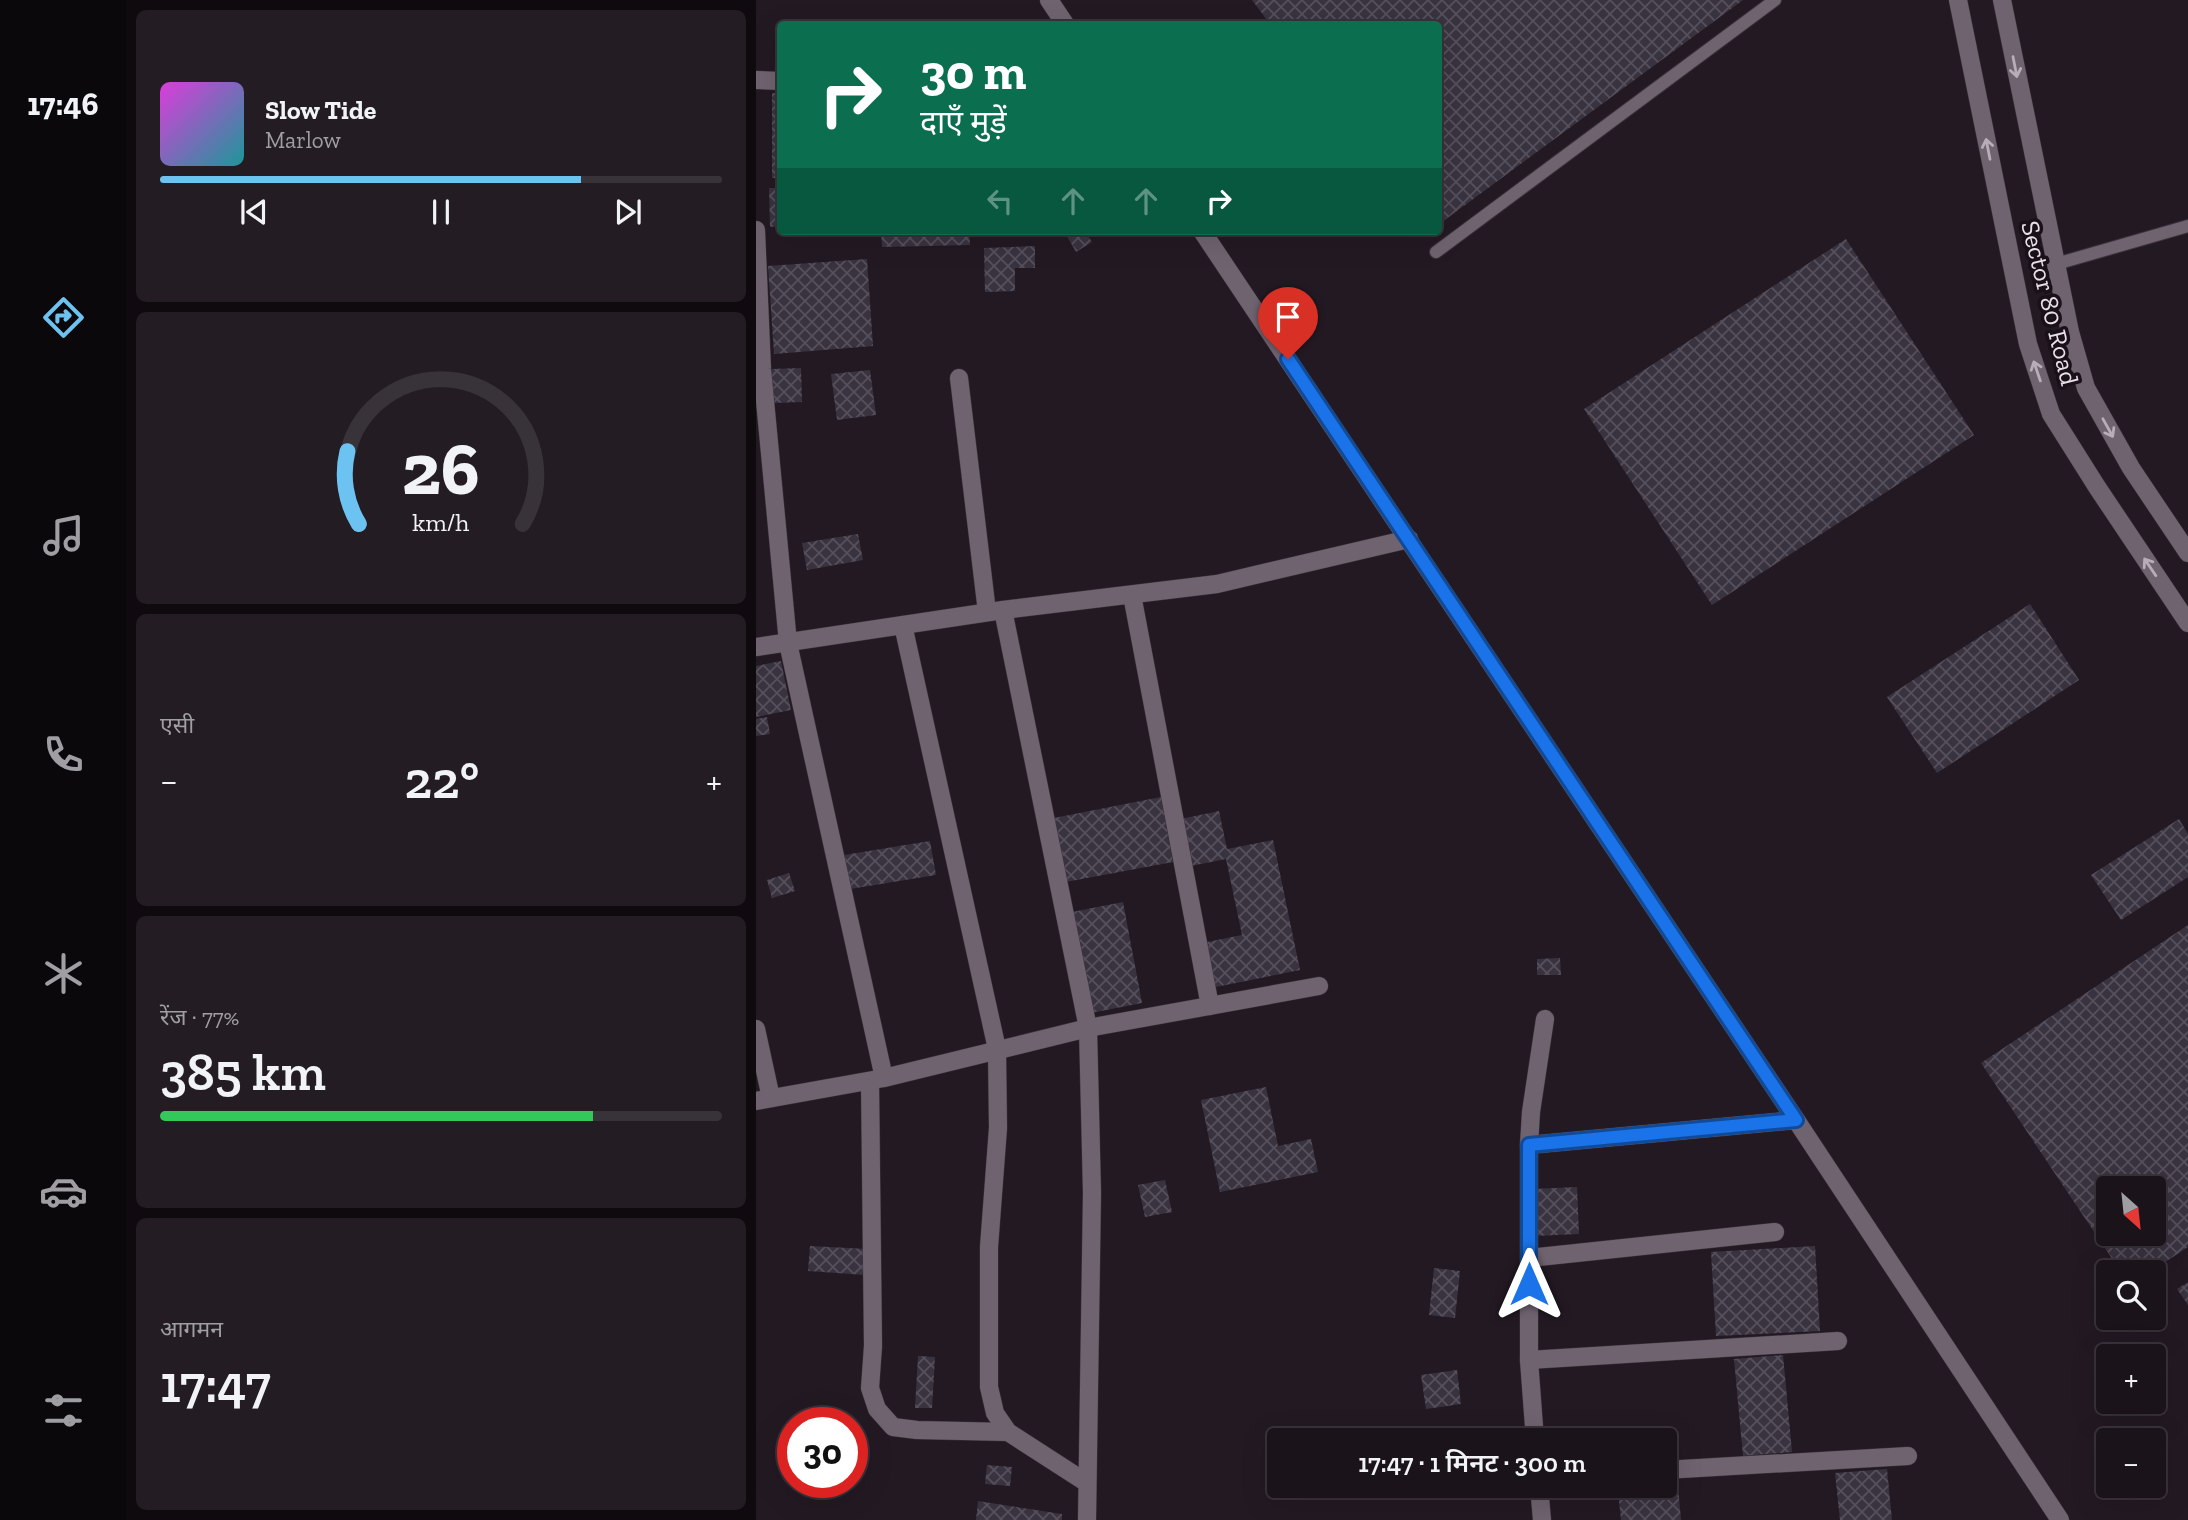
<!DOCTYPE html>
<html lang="hi">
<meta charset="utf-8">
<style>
:root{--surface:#1a131a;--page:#231c23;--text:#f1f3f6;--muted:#9f9ea2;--line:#383239;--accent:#6cc3f2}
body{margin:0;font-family:"Zilla Slab","Noto Sans Devanagari",serif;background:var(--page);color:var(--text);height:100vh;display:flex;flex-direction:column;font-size:26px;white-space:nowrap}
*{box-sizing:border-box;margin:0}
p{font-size:23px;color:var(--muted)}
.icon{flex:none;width:38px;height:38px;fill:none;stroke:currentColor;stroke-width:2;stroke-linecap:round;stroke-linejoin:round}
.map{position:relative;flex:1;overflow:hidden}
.details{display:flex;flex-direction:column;gap:10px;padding:10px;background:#0e0a0e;width:630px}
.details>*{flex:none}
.guide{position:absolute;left:21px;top:21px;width:665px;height:214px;border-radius:7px;box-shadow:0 7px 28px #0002,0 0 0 2px var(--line);background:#0b6e4f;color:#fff;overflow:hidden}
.needle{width:46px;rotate:153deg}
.controls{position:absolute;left:1340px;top:1176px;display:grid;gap:14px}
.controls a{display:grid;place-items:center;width:70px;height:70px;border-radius:7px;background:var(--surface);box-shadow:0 7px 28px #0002,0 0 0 2px var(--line);font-size:35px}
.speed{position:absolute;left:21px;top:1407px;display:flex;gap:14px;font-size:35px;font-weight:700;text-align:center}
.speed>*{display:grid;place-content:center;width:91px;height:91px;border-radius:50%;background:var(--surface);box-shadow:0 7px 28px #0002,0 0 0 2px var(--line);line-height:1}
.speed .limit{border:10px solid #d22;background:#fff;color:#111}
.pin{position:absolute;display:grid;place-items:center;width:60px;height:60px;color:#fff;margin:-72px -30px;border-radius:50% 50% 50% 0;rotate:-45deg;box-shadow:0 0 7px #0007}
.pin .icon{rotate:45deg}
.me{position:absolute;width:77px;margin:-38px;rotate:0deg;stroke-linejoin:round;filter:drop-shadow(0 0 5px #0008)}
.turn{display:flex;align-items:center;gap:24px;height:147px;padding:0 28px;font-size:32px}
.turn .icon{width:91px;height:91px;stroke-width:2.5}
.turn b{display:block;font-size:49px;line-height:60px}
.lanes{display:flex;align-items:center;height:66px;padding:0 28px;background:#0003;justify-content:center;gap:35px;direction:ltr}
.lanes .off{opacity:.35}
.big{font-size:52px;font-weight:600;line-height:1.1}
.details .card{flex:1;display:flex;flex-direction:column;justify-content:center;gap:10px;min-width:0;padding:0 24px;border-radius:10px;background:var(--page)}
.details .dial{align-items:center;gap:0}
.dial svg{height:182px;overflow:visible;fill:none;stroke:var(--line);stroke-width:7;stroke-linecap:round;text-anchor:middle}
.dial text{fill:var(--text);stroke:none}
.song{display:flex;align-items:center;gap:21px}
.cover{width:84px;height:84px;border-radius:10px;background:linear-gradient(135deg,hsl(300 70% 55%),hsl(180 70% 35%))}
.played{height:7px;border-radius:4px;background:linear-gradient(90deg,var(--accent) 75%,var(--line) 75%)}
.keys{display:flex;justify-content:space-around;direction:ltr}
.heat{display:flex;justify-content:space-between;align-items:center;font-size:38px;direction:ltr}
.charge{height:10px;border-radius:5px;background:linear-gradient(90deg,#34c759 77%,var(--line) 0)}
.trip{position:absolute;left:511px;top:1428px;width:410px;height:70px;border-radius:7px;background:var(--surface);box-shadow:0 7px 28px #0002,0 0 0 2px var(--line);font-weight:600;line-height:70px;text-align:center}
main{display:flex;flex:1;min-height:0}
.tabs{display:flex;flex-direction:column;width:126px;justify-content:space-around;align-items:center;background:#0a080a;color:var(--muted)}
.tabs .icon{width:49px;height:49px}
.tabs .current{color:var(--accent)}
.tabs b{font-size:32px;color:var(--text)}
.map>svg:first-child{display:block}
.building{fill:url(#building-cross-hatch);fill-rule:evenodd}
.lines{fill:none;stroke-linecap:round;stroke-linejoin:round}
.service-casing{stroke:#3c353c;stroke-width:14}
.minor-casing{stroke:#3c353c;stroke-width:19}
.tertiary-casing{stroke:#3c353c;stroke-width:19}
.service{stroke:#6f636f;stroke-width:12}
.minor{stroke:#6f636f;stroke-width:18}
.tertiary{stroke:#6f636f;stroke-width:18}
.oneway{stroke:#b7aeb7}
.route-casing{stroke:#114b97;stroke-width:18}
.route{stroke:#1a73e8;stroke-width:12}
.labels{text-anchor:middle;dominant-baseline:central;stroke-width:7;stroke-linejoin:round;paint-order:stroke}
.street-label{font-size:26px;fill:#e7e0e7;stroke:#19101a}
</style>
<main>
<nav class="tabs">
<b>17:46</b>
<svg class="icon current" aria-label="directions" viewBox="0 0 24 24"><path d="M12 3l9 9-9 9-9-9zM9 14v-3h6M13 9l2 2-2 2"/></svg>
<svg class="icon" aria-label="music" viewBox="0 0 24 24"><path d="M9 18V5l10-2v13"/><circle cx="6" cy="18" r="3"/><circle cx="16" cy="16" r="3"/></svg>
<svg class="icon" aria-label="phone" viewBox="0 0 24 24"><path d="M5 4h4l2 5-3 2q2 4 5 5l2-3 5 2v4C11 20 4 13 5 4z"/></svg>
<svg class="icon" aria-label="climate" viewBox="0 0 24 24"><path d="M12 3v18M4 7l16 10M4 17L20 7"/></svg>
<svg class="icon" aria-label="car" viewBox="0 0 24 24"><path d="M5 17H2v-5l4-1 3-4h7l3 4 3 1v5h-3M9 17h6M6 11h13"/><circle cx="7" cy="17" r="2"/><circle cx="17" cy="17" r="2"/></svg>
<svg class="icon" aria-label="filters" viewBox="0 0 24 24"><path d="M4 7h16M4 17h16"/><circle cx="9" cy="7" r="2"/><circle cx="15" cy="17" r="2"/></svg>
</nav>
<section class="details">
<div class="card">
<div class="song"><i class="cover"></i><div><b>Slow Tide</b><p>Marlow</p></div></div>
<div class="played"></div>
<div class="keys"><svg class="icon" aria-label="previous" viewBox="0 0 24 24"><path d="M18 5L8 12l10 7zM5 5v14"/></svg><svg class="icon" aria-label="pause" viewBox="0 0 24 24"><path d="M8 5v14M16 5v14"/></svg><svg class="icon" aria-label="next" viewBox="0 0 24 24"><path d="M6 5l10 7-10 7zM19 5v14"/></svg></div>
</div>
<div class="card dial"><svg viewBox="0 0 100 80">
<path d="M14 69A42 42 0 1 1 86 69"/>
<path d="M14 69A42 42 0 0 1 9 37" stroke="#6cc3f2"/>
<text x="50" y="56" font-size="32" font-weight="700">26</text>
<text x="50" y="72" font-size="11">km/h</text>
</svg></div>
<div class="card"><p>एसी</p>
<div class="heat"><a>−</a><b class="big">22°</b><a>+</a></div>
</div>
<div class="card"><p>रेंज · 77%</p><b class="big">385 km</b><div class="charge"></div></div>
<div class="card"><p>आगमन</p><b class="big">17:47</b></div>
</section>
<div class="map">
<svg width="1432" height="1520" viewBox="0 0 1432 1520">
<defs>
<pattern id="building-cross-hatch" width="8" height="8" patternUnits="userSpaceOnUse" patternTransform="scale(1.75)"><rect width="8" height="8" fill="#393340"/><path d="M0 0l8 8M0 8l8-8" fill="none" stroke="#56505c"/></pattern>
</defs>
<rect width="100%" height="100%" fill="#231923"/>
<g class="building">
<path d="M496,0H987L682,225V24H514Z"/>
<rect x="16" y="93" width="8" height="85"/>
<path d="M13,188H24V226L14,227Z"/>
<path d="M125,231H213L214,245L126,247Z"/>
<path d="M308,231H329L336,242L320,252Z"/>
<path d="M1090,239L1218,435L956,605L828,409Z"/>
<path d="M279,246V268H259V291L229,292L228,248Z"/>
<path d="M111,259L117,346L18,354L12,266Z"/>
<path d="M45,368L46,402L16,403V369Z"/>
<path d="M114,370L120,415L81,420L75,374Z"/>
<path d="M102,534L107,560L51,570L46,543Z"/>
<path d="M1274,604L1323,680L1181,773L1131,697Z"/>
<path d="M25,661L35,710L0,717V666Z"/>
<path d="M11,717L14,734L0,736V719Z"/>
<path d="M405,797L417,862L310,882L298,818Z"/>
<path d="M463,811L471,849L517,840L544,970L455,988L446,943L486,935L470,859L430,867L420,820Z"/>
<path d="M1423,819L1432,834V877L1365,920L1335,875Z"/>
<path d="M174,841L180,875L88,890L82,856Z"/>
<path d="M33,873L39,891L16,898L11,880Z"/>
<path d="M367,902L386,1003L335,1013L316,912Z"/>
<path d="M1432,925V1247L1394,1272H1365L1225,1063ZM1353,1188H1398V1234H1353Z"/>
<path d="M804,958L805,975H781V959Z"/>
<path d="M510,1087L522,1146L555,1139L562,1172L464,1192L445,1100Z"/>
<path d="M409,1180L416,1212L389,1217L382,1185Z"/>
<path d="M821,1187L823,1234L779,1236L778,1189Z"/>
<path d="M54,1246L111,1249L109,1275L52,1271Z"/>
<path d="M1059,1246L1064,1331L960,1336L955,1252Z"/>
<path d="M678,1268L704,1271L699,1318L673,1315Z"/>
<path d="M1432,1282V1305L1421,1289Z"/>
<path d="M1027,1355L1036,1452L987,1456L978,1359Z"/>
<path d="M162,1356L179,1357L176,1408H159Z"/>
<path d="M701,1370L705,1404L670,1409L665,1375Z"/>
<path d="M231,1465L256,1467L254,1486L229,1484Z"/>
<path d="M1131,1469L1136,1520H1084L1079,1473Z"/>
<path d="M922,1486L925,1520H865L862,1492Z"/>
<path d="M222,1501L306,1514V1520H220Z"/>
</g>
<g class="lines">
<g class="service-casing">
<g id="service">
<path d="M680,252L1019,0"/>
<path d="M1300,264L1432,226"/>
</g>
</g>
<g class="minor-casing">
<g id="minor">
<path d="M0,80L24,81"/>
<path d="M0,230L6,369L32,643L128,1078"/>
<path d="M203,378L231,612"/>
<path d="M376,595L454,1006"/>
<path d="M247,610L332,1028L336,1193L331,1520"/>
<path d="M147,625L241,1049L242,1128L233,1247V1387L239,1413L252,1432L331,1483"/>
<path d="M0,647L247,610L461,584L653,539"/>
<path d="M0,1029L15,1098"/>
<path d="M114,1081L117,1346L114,1388L121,1409L137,1427L161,1430L252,1432"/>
<path d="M0,1101L128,1078L332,1028L563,986"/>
<path d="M773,1145L1040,1120"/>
<path d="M773,1258L1019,1232"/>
<path d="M773,1360L1082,1341"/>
<path d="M779,1440L773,1360V1145L775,1112L789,1019"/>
<path d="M908,1470L1152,1456"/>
<path d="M783,1486L786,1520"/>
</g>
</g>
<g class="tertiary-casing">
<g id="tertiary">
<path d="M293,0L309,24"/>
<path d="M1202,0L1272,344L1295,414L1341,487L1432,623"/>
<path d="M1246,0L1314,332L1330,388L1375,468L1432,553"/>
<path d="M446,231L1040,1120L1304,1520"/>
</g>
</g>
<use href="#service" class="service"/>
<use href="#minor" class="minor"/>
<use href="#tertiary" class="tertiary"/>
</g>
<defs><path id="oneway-shaft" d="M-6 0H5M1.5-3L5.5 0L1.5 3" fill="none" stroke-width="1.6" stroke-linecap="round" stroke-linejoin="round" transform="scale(1.75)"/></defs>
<g class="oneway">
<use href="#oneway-shaft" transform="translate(1259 67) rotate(79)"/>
<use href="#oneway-shaft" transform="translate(1232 149) rotate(-101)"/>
<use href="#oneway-shaft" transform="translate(1281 371) rotate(-109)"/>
<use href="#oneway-shaft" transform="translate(1352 428) rotate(61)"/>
<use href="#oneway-shaft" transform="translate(1394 567) rotate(-124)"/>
</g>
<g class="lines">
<g class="route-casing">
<path id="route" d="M532,359L1040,1120L773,1145V1284"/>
</g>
<use href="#route" class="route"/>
</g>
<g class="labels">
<g class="street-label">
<text transform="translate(1294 303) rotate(76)">Sector 80 Road</text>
</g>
</g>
</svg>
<div class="controls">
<a><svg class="needle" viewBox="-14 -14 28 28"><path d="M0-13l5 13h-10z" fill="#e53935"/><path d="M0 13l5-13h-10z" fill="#9f9ea2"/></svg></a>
<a><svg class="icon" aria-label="search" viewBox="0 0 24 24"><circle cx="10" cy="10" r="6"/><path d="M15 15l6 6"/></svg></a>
<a>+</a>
<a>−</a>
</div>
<div class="speed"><div class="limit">30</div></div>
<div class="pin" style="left:532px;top:359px;background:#d93025"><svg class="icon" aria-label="arrive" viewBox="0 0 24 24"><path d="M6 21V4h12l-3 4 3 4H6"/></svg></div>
<svg class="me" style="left:773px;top:1284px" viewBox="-20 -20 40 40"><path d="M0-17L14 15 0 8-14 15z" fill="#1a73e8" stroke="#fff" stroke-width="4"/></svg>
<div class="trip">17:47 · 1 मिनट · 300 m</div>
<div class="guide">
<div class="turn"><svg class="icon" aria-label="right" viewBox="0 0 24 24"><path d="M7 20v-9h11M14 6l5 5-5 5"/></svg><div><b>30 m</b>दाएँ मुड़ें</div></div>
<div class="lanes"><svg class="icon off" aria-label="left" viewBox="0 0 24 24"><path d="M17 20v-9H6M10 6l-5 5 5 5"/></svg><svg class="icon off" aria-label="ahead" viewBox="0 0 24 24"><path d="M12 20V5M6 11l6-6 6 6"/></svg><svg class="icon off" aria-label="ahead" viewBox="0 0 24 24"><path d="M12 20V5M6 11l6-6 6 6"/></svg><svg class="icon" aria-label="right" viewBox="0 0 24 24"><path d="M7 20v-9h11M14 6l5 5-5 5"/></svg></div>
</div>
</div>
</main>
